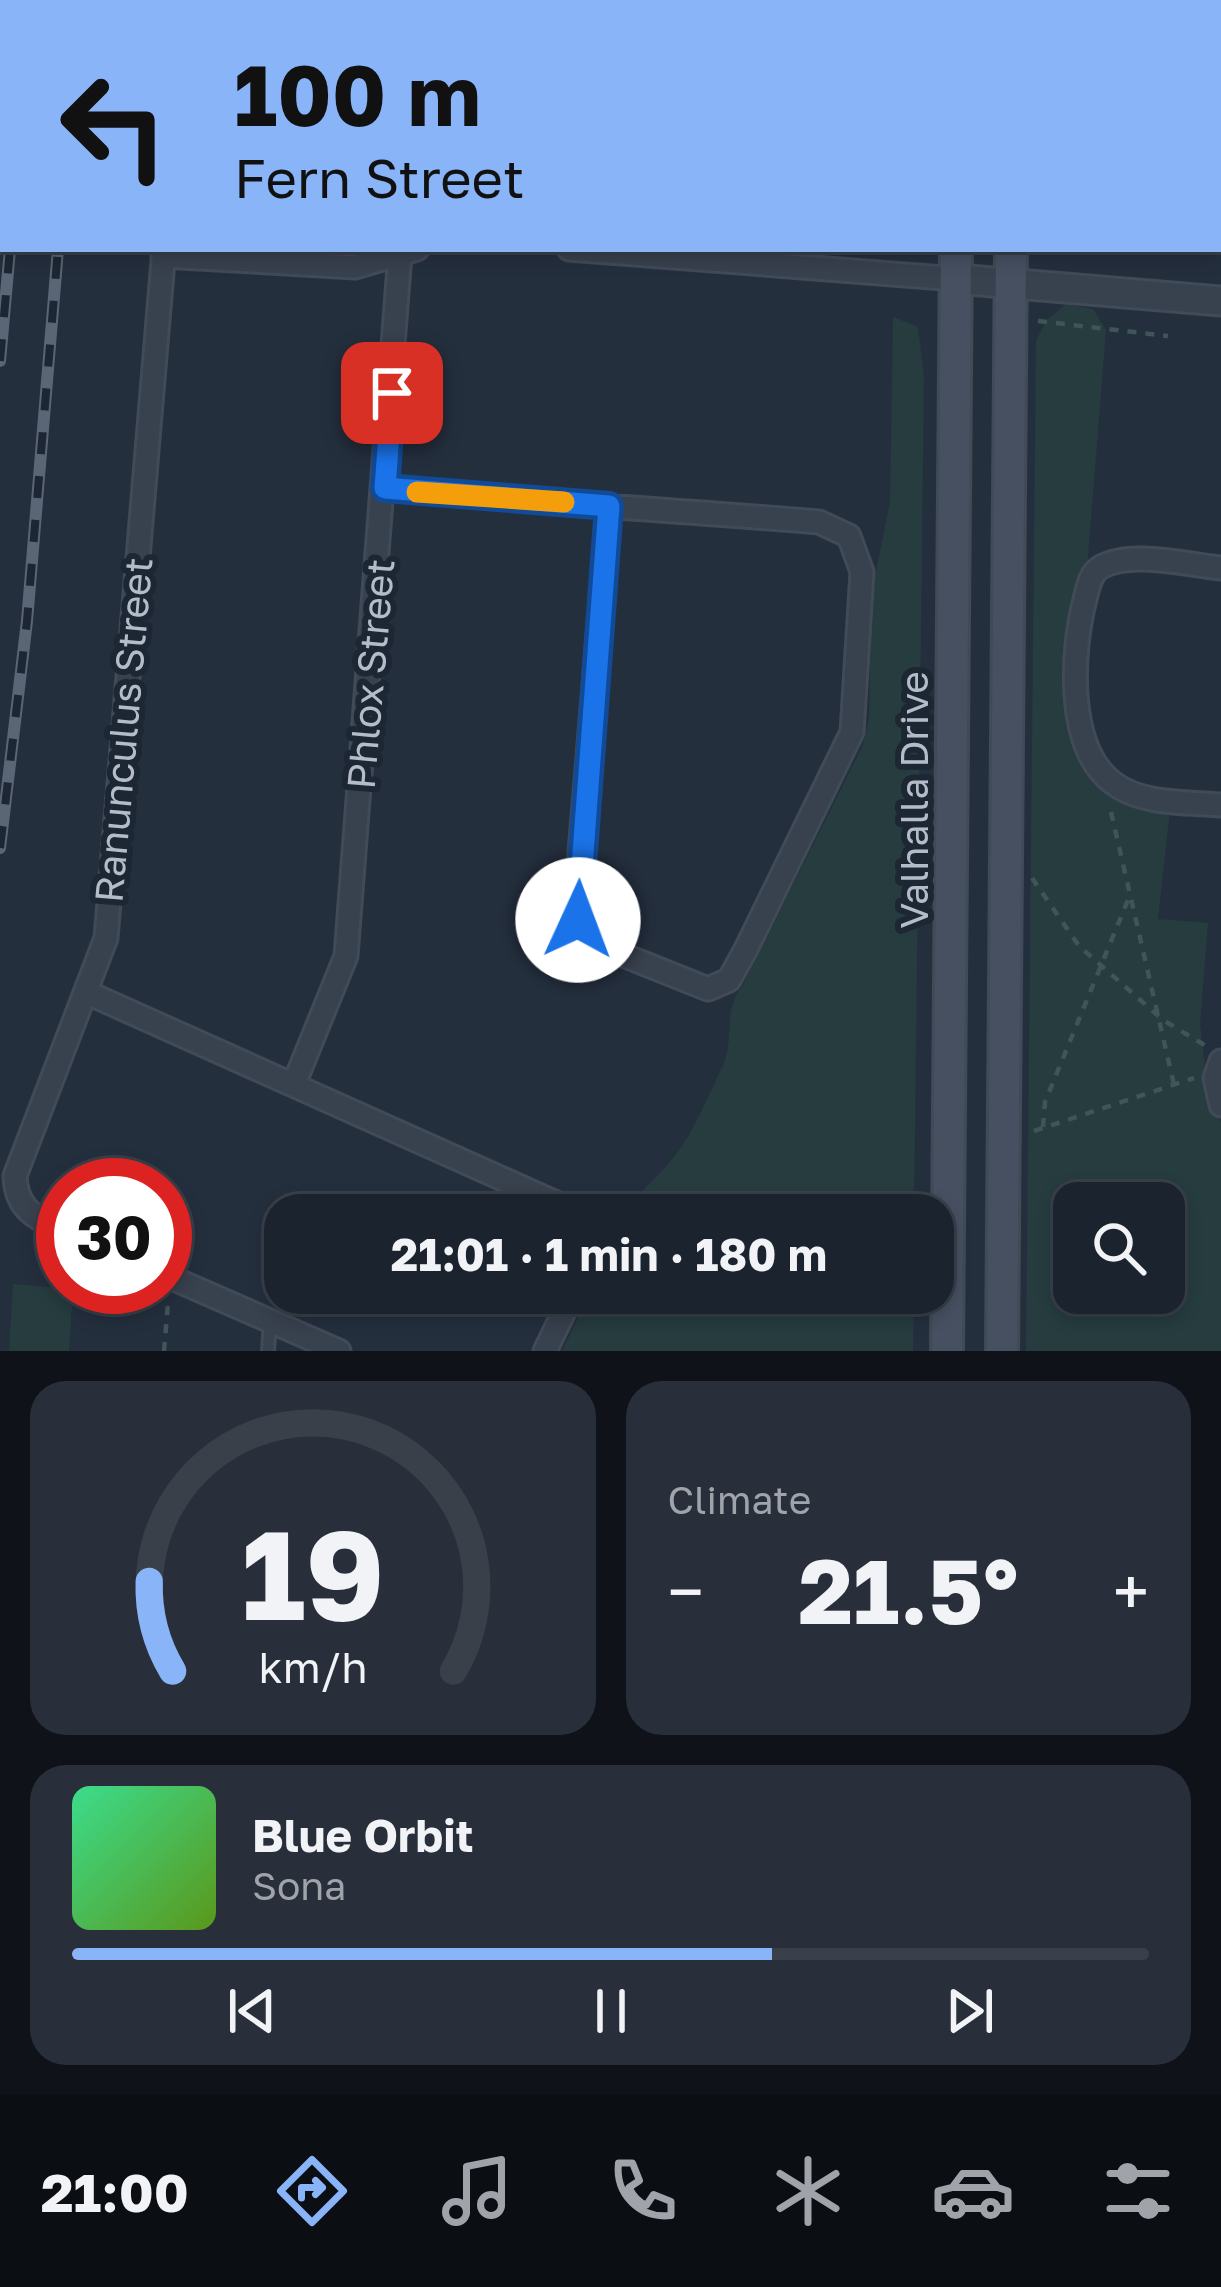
<!DOCTYPE html>
<meta charset="utf-8">
<style>
:root{--surface:#1b232e;--page:#282f3a;--text:#f1f3f6;--muted:#a0a4aa;--line:#39404a;--accent:#8ab4f8}
body{margin:0;font-family:"Golos Text",sans-serif;background:var(--page);color:var(--text);height:100vh;display:flex;flex-direction:column;font-size:45px;white-space:nowrap}
*{box-sizing:border-box;margin:0}
p{font-size:39px;color:var(--muted)}
.icon{flex:none;width:66px;height:66px;fill:none;stroke:currentColor;stroke-width:2;stroke-linecap:round;stroke-linejoin:round}
.map{position:relative;height:1351px;overflow:hidden}
.drawer{display:flex;flex-direction:column;gap:30px;padding:30px;background:#0f1319;flex:1}
.drawer>*{flex:none}
.guide{position:absolute;left:0px;top:0px;width:1221px;height:252px;box-shadow:0 6px 18px #0003,0 0 0 3px var(--line);background:#8ab4f8;color:#111;overflow:hidden}
.fabs{position:absolute;left:1053px;top:1182px;display:grid;gap:24px}
.fabs a{display:grid;place-items:center;width:132px;height:132px;border-radius:24px;background:var(--surface);box-shadow:0 6px 18px #0003,0 0 0 3px var(--line);font-size:60px}
.speed{position:absolute;left:36px;top:1158px;display:flex;gap:24px;font-size:60px;font-weight:700;text-align:center}
.speed>*{display:grid;place-content:center;width:156px;height:156px;border-radius:50%;background:var(--surface);box-shadow:0 6px 18px #0003,0 0 0 3px var(--line);line-height:1}
.speed .limit{border:18px solid #d22;background:#fff;color:#111}
.pin{position:absolute;display:grid;place-items:center;width:102px;height:102px;color:#fff;margin:-51px;border-radius:24px;box-shadow:0 6px 18px #0006}
.me{position:absolute;width:132px;margin:-66px;rotate:2deg;stroke-linejoin:round;filter:drop-shadow(0 0 9px #0008)}
.turn{display:flex;align-items:center;gap:42px;height:252px;padding:0 36px;font-size:54px}
.turn .icon{width:156px;height:156px;stroke-width:2.5}
.turn b{display:block;font-size:84px;line-height:102px}
.big{font-size:90px;font-weight:700;line-height:1.1}
.drawer .widget{flex:1;display:flex;flex-direction:column;justify-content:center;gap:18px;min-width:0;padding:0 42px;border-radius:36px;background:var(--page)}
.drawer .dial{align-items:center;gap:0}
.dial svg{height:312px;overflow:visible;fill:none;stroke:var(--line);stroke-width:7;stroke-linecap:round;text-anchor:middle}
.dial text{fill:var(--text);stroke:none}
.song{display:flex;align-items:center;gap:36px}
.cover{width:144px;height:144px;border-radius:18px;background:linear-gradient(135deg,hsl(150 70% 55%),hsl(90 70% 35%))}
.played{height:12px;border-radius:6px;background:linear-gradient(90deg,var(--accent) 65%,var(--line) 65%)}
.keys{display:flex;justify-content:space-around;direction:ltr}
.heat{display:flex;justify-content:space-between;align-items:center;font-size:66px;direction:ltr}
.drawer .tiles{flex:1;display:grid;gap:30px;grid-template-columns:1fr 1fr}
.widget:last-child{grid-column:span 2}
.trip{position:absolute;left:264px;top:1194px;width:690px;height:120px;border-radius:36px;background:var(--surface);box-shadow:0 6px 18px #0003,0 0 0 3px var(--line);font-weight:700;line-height:120px;text-align:center}
.menu{display:flex;height:192px;justify-content:space-around;align-items:center;background:#0b0e12;color:var(--muted)}
.menu .icon{width:84px;height:84px}
.menu .on{color:var(--accent)}
.menu b{font-size:54px;color:var(--text)}
.map>svg:first-child{display:block}
.green{fill:#263c3f;fill-rule:evenodd}
.lines{fill:none;stroke-linecap:round;stroke-linejoin:round}
.service-casing{stroke:#414a57;stroke-width:16}
.minor-casing{stroke:#414a57;stroke-width:27}
.tertiary-casing{stroke:#414a57;stroke-width:33}
.secondary-casing{stroke:#414a57;stroke-width:36}
.path{stroke:#3f5557;stroke-width:4.5;stroke-dasharray:9 9;stroke-linecap:butt}
.service{stroke:#38414e;stroke-width:10}
.minor{stroke:#38414e;stroke-width:21}
.tertiary{stroke:#38414e;stroke-width:27}
.secondary{stroke:#465061;stroke-width:30}
.rail-casing{stroke:#5a6575;stroke-width:12}
.rail{stroke:#1d2633;stroke-width:8;stroke-dasharray:22;stroke-linecap:butt}
.route-casing{stroke:#114b97;stroke-width:30}
.route{stroke:#1a73e8;stroke-width:21}
.slow{stroke:#f59e0b;stroke-width:21}
.labels{text-anchor:middle;dominant-baseline:central;stroke-width:12;stroke-linejoin:round;paint-order:stroke}
.street-label{font-size:39px;fill:#b4bcc9;stroke:#1d2633}
</style>
<div class="map">
<svg width="1221" height="1351" viewBox="0 0 1221 1351">
<rect width="100%" height="100%" fill="#242f3e"/>
<g class="green">
<path d="M1066,304L1093,309L1106,330L1087,569C1055,622 1065,696 1082,753L1170,809L1158,919L1208,923L1200,1024L1207,1085L1221,1122V1351H1026L1036,341L1046,321ZM1074,1203H1164V1293H1074Z"/>
<path d="M893,317L918,327L924,377L914,1215H627C637,1190 658,1178 674,1157C695,1130 708,1096 723,1065C735,1037 722,1010 743,985L863,745L869,719L871,596L890,502Z"/>
<path d="M13,1284L73,1289L69,1351H9Z"/>
<path d="M590,1293H914L913,1351H562Z"/>
</g>
<g class="lines">
<g class="service-casing">
<path id="service" d="M268,1351L270,1321"/>
</g>
<g class="minor-casing">
<g id="minor">
<path d="M186,3V0"/>
<path d="M569,249L957,279"/>
<path d="M163,256L355,267L417,249"/>
<path d="M385,488C529,502 674,510 819,522L849,536L862,572L852,732L746,949L729,980L708,989L603,947L589,938L575,912L609,505"/>
<path d="M1221,568C1187,565 1132,550 1101,567C1090,573 1088,588 1085,599C1072,649 1065,747 1113,783C1142,805 1187,802 1221,805"/>
<path d="M88,993L583,1215"/>
<path d="M1221,1061L1215,1078L1221,1105"/>
<path d="M294,1084L346,956L400,254"/>
<path d="M63,1230C35,1218 16,1209 15,1176L106,938L164,249"/>
<path d="M165,1275L339,1351"/>
<path d="M545,1351L573,1293"/>
</g>
</g>
<g class="tertiary-casing">
<path id="tertiary" d="M957,279L1221,301"/>
</g>
<g class="secondary-casing">
<g id="secondary">
<path d="M959,3V0"/>
<path d="M1015,3V0"/>
<path d="M947,1351L956,249"/>
<path d="M1002,1351L1011,249"/>
</g>
</g>
<g class="path">
<path d="M99,3L100,0"/>
<path d="M117,3L118,0"/>
<path d="M0,17H3"/>
<path d="M0,91H3"/>
<path d="M1038,321L1168,336"/>
<path d="M1111,812L1174,1085"/>
<path d="M1032,878L1079,946L1163,1020L1206,1046"/>
<path d="M1043,1127L1045,1102L1130,895"/>
<path d="M1034,1131L1194,1078"/>
<path d="M164,1351L168,1303"/>
</g>
<use href="#service" class="service"/>
<use href="#minor" class="minor"/>
<use href="#tertiary" class="tertiary"/>
<use href="#secondary" class="secondary"/>
<g class="rail-casing">
<g id="rail">
<path d="M15,3V0"/>
<path d="M79,3L80,0"/>
<path d="M0,179L3,146"/>
<path d="M0,361L10,249"/>
<path d="M0,848L27,621L58,249"/>
</g>
</g>
<use href="#rail" class="rail"/>
</g>
<g class="lines">
<g class="route-casing">
<path id="route" d="M392,393L385,488L609,506L578,920"/>
</g>
<use href="#route" class="route"/>
<path class="slow" d="M417,492L564,502"/>
</g>
<g class="labels">
<g class="street-label">
<text transform="translate(370 674) rotate(-85)">Phlox Street</text>
<text transform="translate(123 730) rotate(-85)">Ranunculus Street</text>
<text transform="translate(913 800) rotate(-90)">Valhalla Drive</text>
</g>
</g>
</svg>
<div class="fabs">
<a><svg class="icon" aria-label="search" viewBox="0 0 24 24"><circle cx="10" cy="10" r="6"/><path d="M15 15l6 6"/></svg></a>
</div>
<div class="speed"><div class="limit">30</div></div>
<div class="pin" style="left:392px;top:393px;background:#d93025"><svg class="icon" aria-label="arrive" viewBox="0 0 24 24"><path d="M6 21V4h12l-3 4 3 4H6"/></svg></div>
<svg class="me" style="left:578px;top:920px" viewBox="-20 -20 40 40"><circle r="19" fill="#fff"/><path d="M0-13L10 11 0 6-10 11z" fill="#1a73e8"/></svg>
<div class="trip">21:01 · 1 min · 180 m</div>
<div class="guide">
<div class="turn"><svg class="icon" aria-label="left" viewBox="0 0 24 24"><path d="M17 20v-9H6M10 6l-5 5 5 5"/></svg><div><b>100 m</b>Fern Street</div></div>
</div>
</div>
<section class="drawer">
<div class="tiles">
<div class="widget dial"><svg viewBox="0 0 100 80">
<path d="M14 69A42 42 0 1 1 86 69"/>
<path d="M14 69A42 42 0 0 1 8 46" stroke="#8ab4f8"/>
<text x="50" y="56" font-size="32" font-weight="700">19</text>
<text x="50" y="72" font-size="11">km/h</text>
</svg></div>
<div class="widget"><p>Climate</p>
<div class="heat"><a>−</a><b class="big">21.5°</b><a>+</a></div>
</div>
<div class="widget">
<div class="song"><i class="cover"></i><div><b>Blue Orbit</b><p>Sona</p></div></div>
<div class="played"></div>
<div class="keys"><svg class="icon" aria-label="previous" viewBox="0 0 24 24"><path d="M18 5L8 12l10 7zM5 5v14"/></svg><svg class="icon" aria-label="pause" viewBox="0 0 24 24"><path d="M8 5v14M16 5v14"/></svg><svg class="icon" aria-label="next" viewBox="0 0 24 24"><path d="M6 5l10 7-10 7zM19 5v14"/></svg></div>
</div>
</div>
</section>
<nav class="menu">
<b>21:00</b>
<svg class="icon on" aria-label="directions" viewBox="0 0 24 24"><path d="M12 3l9 9-9 9-9-9zM9 14v-3h6M13 9l2 2-2 2"/></svg>
<svg class="icon" aria-label="music" viewBox="0 0 24 24"><path d="M9 18V5l10-2v13"/><circle cx="6" cy="18" r="3"/><circle cx="16" cy="16" r="3"/></svg>
<svg class="icon" aria-label="phone" viewBox="0 0 24 24"><path d="M5 4h4l2 5-3 2q2 4 5 5l2-3 5 2v4C11 20 4 13 5 4z"/></svg>
<svg class="icon" aria-label="climate" viewBox="0 0 24 24"><path d="M12 3v18M4 7l16 10M4 17L20 7"/></svg>
<svg class="icon" aria-label="car" viewBox="0 0 24 24"><path d="M5 17H2v-5l4-1 3-4h7l3 4 3 1v5h-3M9 17h6M6 11h13"/><circle cx="7" cy="17" r="2"/><circle cx="17" cy="17" r="2"/></svg>
<svg class="icon" aria-label="filters" viewBox="0 0 24 24"><path d="M4 7h16M4 17h16"/><circle cx="9" cy="7" r="2"/><circle cx="15" cy="17" r="2"/></svg>
</nav>
